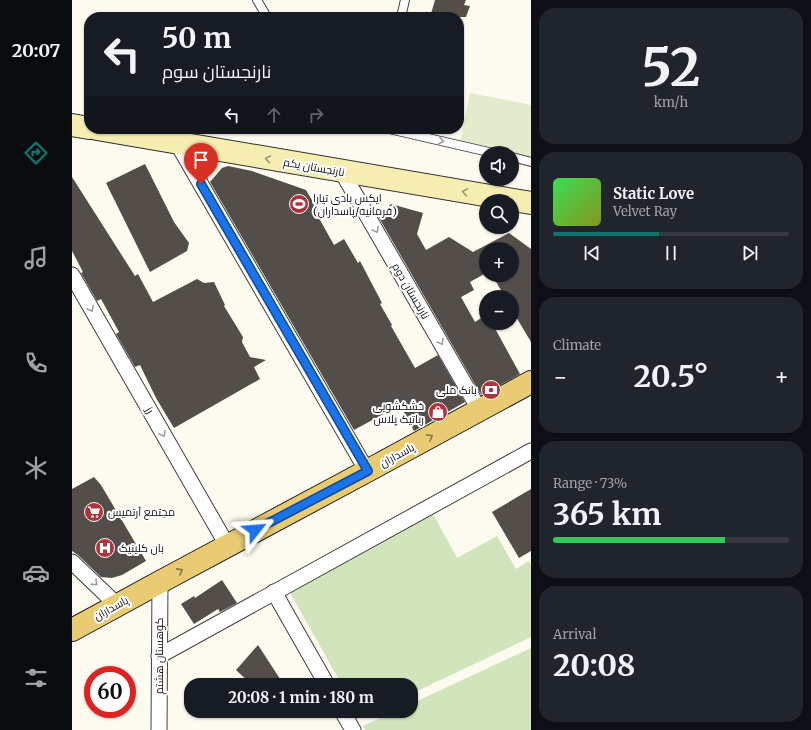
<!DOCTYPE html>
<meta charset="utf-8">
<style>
:root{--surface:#171b24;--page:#20242c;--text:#f1f3f6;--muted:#9ea1a6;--line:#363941;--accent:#0f766e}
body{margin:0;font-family:Merriweather,Cairo,serif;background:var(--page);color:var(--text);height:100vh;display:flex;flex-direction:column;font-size:15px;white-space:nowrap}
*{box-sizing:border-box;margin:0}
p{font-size:13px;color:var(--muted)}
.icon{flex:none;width:22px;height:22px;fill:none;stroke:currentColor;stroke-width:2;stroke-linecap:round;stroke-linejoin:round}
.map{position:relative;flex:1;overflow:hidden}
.drawer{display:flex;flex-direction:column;gap:8px;padding:8px;background:#0d0f14;width:280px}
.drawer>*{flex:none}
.top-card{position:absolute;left:12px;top:12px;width:380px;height:122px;border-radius:16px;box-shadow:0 1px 3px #0004;background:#171b24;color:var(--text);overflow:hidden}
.buttons{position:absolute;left:407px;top:146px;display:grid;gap:8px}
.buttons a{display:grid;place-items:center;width:40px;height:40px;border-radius:50%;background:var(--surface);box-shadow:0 1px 3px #0004;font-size:20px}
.speed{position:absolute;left:12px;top:666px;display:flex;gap:8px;font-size:20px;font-weight:700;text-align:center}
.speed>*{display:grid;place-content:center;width:52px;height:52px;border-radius:50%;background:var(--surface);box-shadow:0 1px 3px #0004;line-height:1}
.speed .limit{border:6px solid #d22;background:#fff;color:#111}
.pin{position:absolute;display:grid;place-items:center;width:34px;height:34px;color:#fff;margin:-41px -17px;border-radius:50% 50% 50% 0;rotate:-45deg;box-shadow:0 0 4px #0007}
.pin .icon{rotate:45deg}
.me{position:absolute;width:44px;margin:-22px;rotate:62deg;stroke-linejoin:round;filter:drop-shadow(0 0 3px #0008)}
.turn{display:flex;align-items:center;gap:14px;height:84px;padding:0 12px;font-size:18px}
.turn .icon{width:52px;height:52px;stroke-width:2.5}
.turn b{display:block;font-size:28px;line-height:34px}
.lanes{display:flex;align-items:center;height:38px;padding:0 12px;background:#0003;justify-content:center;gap:20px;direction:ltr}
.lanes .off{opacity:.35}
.big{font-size:30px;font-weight:700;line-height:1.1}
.drawer .tile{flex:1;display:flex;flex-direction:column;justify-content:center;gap:6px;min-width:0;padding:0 14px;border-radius:16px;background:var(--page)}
.drawer .dial{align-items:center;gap:0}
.dial b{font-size:52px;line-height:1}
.song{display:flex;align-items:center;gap:12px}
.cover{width:48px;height:48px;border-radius:6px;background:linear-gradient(135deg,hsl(130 70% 55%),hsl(70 70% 35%))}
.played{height:4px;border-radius:2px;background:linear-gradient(90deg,var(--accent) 45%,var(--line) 45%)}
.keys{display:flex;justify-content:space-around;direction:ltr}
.heat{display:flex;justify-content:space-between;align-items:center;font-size:22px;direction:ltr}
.charge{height:6px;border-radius:3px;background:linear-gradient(90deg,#34c759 73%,var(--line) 0)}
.trip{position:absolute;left:112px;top:678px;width:234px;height:40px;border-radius:16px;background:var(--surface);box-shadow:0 1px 3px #0004;font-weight:700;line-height:40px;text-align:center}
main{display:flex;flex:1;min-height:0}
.dock{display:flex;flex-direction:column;width:72px;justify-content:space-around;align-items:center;background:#090b0e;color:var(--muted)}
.dock .icon{width:28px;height:28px}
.dock .current{color:var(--accent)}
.dock b{font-size:18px;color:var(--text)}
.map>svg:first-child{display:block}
.green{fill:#d1e4bc}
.pitch{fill:#e2eccd}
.building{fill:#544e4b}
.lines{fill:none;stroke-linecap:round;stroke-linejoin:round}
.service-casing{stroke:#404040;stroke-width:10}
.minor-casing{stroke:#404040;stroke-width:17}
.secondary-casing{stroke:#2f2f2f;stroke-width:24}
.primary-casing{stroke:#1e1e1e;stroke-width:24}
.service{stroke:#fff;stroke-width:8}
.minor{stroke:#fff;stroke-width:15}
.secondary{stroke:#f6eeb1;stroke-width:22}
.primary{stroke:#e9cb73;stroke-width:22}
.oneway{stroke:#9e9e9e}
.oneway2{stroke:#99946f}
.oneway3{stroke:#867645}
.route-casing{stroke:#114b97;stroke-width:10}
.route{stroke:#1a73e8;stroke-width:7}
.labels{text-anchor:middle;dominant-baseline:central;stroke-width:4;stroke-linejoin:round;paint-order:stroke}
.street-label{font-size:11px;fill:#0d0d0d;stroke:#fff}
.poi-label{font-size:11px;fill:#0d0d0d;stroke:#fff;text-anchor:start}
</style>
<main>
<nav class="dock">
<b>20:07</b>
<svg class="icon current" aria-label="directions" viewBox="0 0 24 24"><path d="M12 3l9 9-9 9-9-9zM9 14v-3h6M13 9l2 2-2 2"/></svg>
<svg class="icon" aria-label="music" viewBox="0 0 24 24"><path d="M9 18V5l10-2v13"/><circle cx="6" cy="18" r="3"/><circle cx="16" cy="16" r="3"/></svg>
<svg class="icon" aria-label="phone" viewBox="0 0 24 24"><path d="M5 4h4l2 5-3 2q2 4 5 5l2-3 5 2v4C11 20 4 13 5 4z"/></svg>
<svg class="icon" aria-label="climate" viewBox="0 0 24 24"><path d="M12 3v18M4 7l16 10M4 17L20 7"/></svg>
<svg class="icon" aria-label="car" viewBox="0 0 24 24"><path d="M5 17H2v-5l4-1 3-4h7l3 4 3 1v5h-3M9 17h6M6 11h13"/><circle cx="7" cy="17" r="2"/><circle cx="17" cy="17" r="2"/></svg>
<svg class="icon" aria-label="filters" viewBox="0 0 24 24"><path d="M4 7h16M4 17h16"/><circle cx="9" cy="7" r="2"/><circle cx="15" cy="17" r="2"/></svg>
</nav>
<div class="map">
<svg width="459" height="730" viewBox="0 0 459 730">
<rect width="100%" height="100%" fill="#fdfaef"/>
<g class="green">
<path d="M361,514L385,558L425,536L444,569L457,561L459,565V637L339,694V685H270L217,591Z"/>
<path d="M459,648V730H293L291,726L323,711H339V704Z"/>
<path d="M284,711H303L288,718Z"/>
</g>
<path class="pitch" d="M398,93L459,105V157L388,143Z"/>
<g class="building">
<path d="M363,0H394L392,5L398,6L394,17H358Z"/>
<path d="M73,164L102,222L117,243L115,251L78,272L34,183Z"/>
<path d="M156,166L180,171L234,190L251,219L248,220L262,245L272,239L286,263L288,261L310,303L308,304L320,325L319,326L343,368L366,355L393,402L342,431L328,405L282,430L138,182L150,168Z"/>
<path d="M0,177L63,276L66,274L81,302L125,279L132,283L142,282L153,305L152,306L171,337L170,342L178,357L194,360L182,367L188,379L102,428L84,398L68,365L63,367L44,334L47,332L29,299L25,301L9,273L11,272L0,251Z"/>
<path d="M319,204L351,213L345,234L354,250L377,237L401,252L437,233L459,249V342L440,310V297H433L420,275H440V249H414V273L398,282L402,290L389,297L403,322L414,315V323H420L448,374L410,395L408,393L306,216Z"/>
<path d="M22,477L29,485L74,561L50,575L40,578L29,577L6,555L0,551V489Z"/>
<path d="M459,489V551L447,558L420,512Z"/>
<path d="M150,580L165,603L148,612L146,609L122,624L109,604L122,596L123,598Z"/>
<path d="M186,645L212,685H180L164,670Z"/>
</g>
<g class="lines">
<g class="service-casing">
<g id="service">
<path d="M185,0L195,17"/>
<path d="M329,17L333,0"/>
<path d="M317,129L421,153"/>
<path d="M440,157L459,162"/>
</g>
</g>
<g class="minor-casing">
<g id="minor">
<path d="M105,143L295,471"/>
<path d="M270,172L407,409"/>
<path d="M0,275L155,545"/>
<path d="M0,562L45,605"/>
<path d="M202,592L255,685"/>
<path d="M87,656L459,451"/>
<path d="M270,711L281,730"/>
<path d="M87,730L88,582"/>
</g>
</g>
<g class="secondary-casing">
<g id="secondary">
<path d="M0,125L17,128"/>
<path d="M25,129L459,203"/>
</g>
</g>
<g class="primary-casing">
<path id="primary" d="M0,630L88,582L295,471L459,382"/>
</g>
<use href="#service" class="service"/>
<use href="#minor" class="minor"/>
<use href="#secondary" class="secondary"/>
<use href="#primary" class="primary"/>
</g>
<defs><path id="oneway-chevron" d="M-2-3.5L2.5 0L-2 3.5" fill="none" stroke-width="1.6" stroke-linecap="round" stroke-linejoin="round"/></defs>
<g class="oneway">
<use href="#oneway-chevron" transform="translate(369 141) rotate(13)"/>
<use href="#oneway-chevron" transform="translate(304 230) rotate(60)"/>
<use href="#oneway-chevron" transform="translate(19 309) rotate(60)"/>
<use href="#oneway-chevron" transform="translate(369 342) rotate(60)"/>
<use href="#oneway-chevron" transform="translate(91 434) rotate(60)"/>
<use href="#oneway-chevron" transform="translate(23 583) rotate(44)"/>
</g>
<g class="oneway2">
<use href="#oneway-chevron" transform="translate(196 159) rotate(-170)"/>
<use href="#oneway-chevron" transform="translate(393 192) rotate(-170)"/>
</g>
<g class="oneway3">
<use href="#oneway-chevron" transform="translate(358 437) rotate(-29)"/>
<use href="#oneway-chevron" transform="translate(108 571) rotate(-28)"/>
</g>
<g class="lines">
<g class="route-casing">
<path id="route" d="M129,184L296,471L183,530"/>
</g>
<use href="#route" class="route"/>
</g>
<defs>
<g id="stadium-disc" transform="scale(1)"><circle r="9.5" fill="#ad353c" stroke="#fff"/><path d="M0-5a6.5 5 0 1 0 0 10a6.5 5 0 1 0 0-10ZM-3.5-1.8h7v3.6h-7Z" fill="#fff"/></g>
<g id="bank-disc" transform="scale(1)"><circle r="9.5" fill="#ad353c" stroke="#fff"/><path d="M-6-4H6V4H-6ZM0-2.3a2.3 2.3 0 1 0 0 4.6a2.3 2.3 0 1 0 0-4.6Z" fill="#fff"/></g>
<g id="shop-disc" transform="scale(1)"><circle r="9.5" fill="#ad353c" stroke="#fff"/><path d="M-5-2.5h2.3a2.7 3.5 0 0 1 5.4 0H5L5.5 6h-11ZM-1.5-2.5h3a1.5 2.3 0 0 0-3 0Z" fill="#fff"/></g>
<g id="supermarket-disc" transform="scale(1)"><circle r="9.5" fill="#ad353c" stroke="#fff"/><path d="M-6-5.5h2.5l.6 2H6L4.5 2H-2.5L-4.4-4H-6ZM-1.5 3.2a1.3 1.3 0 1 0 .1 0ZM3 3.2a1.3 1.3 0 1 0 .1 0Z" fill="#fff"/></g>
<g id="hospital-disc" transform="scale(1)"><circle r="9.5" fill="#ad353c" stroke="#fff"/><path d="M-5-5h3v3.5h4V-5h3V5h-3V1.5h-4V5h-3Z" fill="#fff"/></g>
</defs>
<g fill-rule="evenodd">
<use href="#stadium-disc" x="227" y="204"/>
<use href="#bank-disc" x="419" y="390"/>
<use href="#shop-disc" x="366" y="412"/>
<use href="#supermarket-disc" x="22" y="512"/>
<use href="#hospital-disc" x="33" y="548"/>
</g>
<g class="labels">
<g class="street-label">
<text transform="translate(242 167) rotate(10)">نارنجستان یکم</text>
<text transform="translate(339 291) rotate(60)">نارنجستان دوم</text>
<text transform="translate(78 410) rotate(60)">رز</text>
<text transform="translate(325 455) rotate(-29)">پاسداران</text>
<text transform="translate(39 608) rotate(-29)">پاسداران</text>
<text transform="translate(87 656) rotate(-90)">کوهستان هشتم</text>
</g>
<g class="poi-label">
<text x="241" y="198">ایکس بادی تیارا<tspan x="241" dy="13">(فرمانیه/پاسداران)</tspan></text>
<text x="405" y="390" text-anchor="end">بانک ملی</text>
<text x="352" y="406" text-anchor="end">خشکشویی<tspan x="352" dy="13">رباتیک پلاس</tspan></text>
<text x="36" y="512">مجتمع آرتمیس</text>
<text x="47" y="548">بان کلینیک</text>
</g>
</g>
</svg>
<div class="buttons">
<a><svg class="icon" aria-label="sound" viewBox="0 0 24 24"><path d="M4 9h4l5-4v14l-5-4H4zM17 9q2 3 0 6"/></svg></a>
<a><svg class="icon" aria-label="search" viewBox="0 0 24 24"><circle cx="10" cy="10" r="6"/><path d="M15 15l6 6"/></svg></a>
<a>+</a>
<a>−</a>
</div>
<div class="speed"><div class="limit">60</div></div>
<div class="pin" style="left:129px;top:184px;background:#d93025"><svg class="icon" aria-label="arrive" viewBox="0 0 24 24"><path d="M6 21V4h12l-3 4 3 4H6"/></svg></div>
<svg class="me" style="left:183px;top:530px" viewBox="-20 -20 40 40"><path d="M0-17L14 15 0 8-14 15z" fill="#1a73e8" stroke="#fff" stroke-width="4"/></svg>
<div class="trip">20:08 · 1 min · 180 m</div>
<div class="top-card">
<div class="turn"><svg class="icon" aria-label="left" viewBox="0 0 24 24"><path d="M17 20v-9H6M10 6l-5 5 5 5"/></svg><div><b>50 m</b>نارنجستان سوم</div></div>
<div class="lanes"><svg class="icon" aria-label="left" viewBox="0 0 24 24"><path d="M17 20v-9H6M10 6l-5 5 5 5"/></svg><svg class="icon off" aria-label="ahead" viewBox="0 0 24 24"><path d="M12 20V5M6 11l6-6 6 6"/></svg><svg class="icon off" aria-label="right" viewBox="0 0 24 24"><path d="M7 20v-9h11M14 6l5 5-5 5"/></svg></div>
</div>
</div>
<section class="drawer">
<div class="tile dial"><b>52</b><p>km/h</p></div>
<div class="tile">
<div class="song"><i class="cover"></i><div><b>Static Love</b><p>Velvet Ray</p></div></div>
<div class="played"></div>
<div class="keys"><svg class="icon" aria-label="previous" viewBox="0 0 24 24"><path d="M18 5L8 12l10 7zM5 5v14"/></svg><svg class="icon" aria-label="pause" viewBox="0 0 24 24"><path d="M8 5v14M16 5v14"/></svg><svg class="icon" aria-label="next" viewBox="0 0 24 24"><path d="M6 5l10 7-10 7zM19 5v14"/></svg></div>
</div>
<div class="tile"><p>Climate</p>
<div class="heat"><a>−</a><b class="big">20.5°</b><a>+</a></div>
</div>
<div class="tile"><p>Range · 73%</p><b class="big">365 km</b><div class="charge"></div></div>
<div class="tile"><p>Arrival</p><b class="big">20:08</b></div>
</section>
</main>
